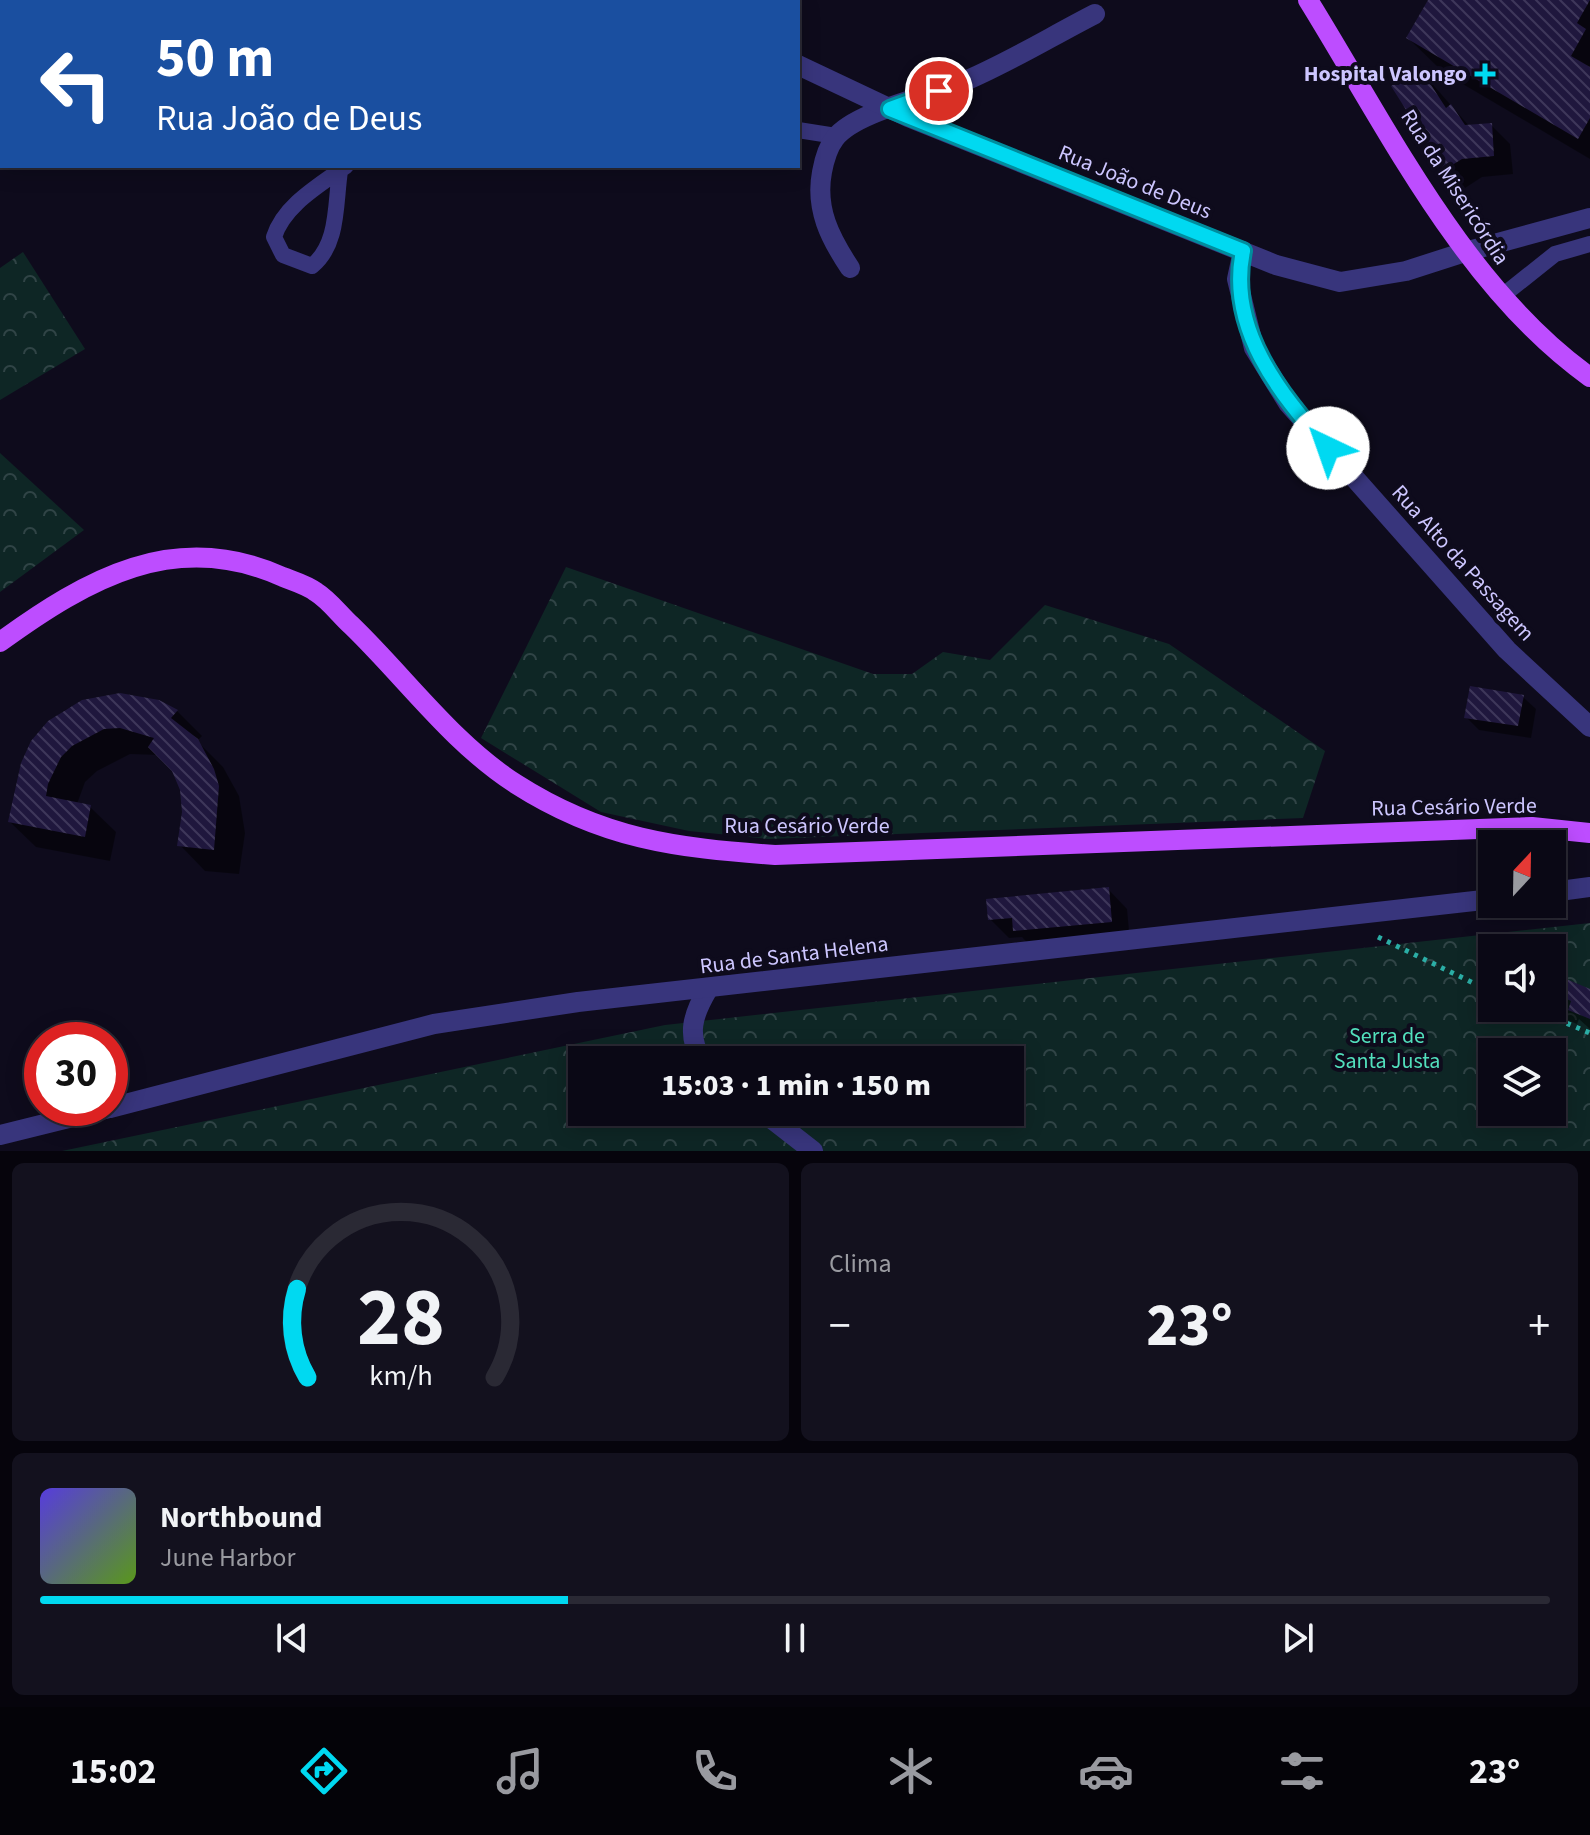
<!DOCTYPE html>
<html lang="pt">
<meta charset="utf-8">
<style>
:root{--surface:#0a0815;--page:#13111e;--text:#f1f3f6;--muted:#999aa0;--line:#2a2934;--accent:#00d9f1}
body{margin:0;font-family:"Source Sans 3",sans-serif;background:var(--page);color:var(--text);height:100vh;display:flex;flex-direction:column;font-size:30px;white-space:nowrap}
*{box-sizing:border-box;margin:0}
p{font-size:26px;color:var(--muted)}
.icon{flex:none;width:44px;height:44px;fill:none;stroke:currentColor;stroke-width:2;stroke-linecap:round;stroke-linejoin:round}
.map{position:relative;height:1151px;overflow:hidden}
.side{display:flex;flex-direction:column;gap:12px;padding:12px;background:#06040c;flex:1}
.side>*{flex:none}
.guide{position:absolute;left:0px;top:0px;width:800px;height:168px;box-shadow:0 4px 20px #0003,0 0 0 2px var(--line);background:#1a4fa0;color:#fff;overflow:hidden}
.needle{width:52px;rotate:22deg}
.tools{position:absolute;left:1478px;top:830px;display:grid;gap:16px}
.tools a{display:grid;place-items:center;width:88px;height:88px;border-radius:0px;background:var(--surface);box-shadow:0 4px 20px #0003,0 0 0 2px var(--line);font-size:40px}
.speed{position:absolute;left:24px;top:1022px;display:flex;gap:16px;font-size:40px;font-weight:700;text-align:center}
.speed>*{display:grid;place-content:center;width:104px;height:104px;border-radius:50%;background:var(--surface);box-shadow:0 4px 20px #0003,0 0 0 2px var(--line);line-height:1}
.speed .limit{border:12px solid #d22;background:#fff;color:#111}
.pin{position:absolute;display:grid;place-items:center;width:68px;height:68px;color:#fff;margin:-34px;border:4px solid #fff;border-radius:50%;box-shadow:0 2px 8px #0007}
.me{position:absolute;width:88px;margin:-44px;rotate:318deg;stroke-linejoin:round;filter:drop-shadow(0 0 6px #0008)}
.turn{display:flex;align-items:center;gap:28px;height:168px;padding:0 24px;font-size:36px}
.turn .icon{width:104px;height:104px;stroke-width:2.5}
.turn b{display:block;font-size:56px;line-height:68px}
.big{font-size:60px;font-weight:800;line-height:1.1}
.side .card{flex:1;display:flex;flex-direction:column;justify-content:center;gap:12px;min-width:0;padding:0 28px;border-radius:12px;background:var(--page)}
.side .dial{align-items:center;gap:0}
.dial svg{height:208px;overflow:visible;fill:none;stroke:var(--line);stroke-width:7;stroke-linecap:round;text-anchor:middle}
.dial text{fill:var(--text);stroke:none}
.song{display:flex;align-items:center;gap:24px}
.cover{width:96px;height:96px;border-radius:12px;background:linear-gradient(135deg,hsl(250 70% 55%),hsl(90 70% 35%))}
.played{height:8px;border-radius:4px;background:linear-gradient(90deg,var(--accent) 35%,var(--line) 35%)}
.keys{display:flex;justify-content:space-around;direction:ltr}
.heat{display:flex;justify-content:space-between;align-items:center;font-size:44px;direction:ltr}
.side .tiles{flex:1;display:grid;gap:12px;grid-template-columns:1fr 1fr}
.card:last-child{grid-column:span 2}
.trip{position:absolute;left:568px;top:1046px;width:456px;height:80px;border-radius:0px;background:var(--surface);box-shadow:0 4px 20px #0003,0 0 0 2px var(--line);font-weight:800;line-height:80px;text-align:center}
.tabs{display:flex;height:128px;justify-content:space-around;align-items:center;background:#040308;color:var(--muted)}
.tabs .icon{width:56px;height:56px}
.tabs .selected{color:var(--accent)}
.tabs b{font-size:36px;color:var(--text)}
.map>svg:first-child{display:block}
.forest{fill:url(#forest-crowns);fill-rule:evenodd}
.shadow{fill:#0007}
.building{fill:url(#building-back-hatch)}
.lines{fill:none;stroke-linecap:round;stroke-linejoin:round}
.path{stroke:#2baea6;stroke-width:5;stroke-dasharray:4 6;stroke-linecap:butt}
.service{stroke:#38357c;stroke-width:16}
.minor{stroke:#38357c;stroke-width:20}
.tertiary{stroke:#38357c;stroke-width:20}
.primary{stroke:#bd4dff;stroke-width:20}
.route-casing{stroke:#008d9d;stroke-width:20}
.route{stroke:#00d9f1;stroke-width:14}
.poi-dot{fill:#00d9f1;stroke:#0e0b1c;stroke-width:3}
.labels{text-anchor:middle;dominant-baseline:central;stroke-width:8;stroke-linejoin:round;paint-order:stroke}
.poi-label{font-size:22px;font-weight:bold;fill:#cdc6ff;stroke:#0e0b1c;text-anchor:end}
.street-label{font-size:22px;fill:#cdc6ff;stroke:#0e0b1c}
.park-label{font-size:22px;fill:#52dfbc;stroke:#0e0b1c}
</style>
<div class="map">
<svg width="1590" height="1151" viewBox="0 0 1590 1151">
<defs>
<pattern id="forest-crowns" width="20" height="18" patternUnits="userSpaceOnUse" patternTransform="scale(2)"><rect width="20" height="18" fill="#0e2625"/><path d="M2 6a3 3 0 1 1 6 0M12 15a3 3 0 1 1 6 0" fill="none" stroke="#304446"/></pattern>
<pattern id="building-back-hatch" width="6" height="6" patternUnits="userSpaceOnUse" patternTransform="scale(2)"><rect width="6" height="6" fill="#1f173d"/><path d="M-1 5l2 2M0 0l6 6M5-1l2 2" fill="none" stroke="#3e375a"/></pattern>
</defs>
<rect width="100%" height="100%" fill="#0e0b1c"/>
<g class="forest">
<path d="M23,252L85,349L0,400V268Z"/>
<path d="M0,453L84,530L0,592Z"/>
<path d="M566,567L873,674H912L943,652L990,660L1045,605L1169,644L1325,751L1303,818L768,839L689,831L601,812L481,738Z"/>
<path d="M1590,923V1151H62L665,1025ZM1492,948H1552V1008H1492ZM1492,1052H1552V1112H1492ZM582,1060H1010V1112H582Z"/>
</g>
<g class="shadow">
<path d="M1431,0H1590V159L1444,73L1408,38Z"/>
<path d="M1420,70L1470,127L1491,125L1510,144L1513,174L1482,177L1465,188L1446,169Z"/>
<path d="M1523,697L1536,709L1531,738L1479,730L1466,717Z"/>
<path d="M98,698L177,711L202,736L197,741L223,767L239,796L245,833L239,874L205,871L180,845L184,812L182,790L173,770L159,755L130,754L97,771L85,782L77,804L90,807L116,832L110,861L36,847L10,822L49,722L65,710Z"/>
<path d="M1108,889L1127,909L1130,941L1034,950L1022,937L1009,938L990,919Z"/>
<path d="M1552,976L1590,991V1029L1579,1019L1577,1024L1539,1008H1552Z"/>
</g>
<g class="building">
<path d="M1428,0H1590L1577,23L1586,29L1571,56L1590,67V118L1578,139L1406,38Z"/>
<path d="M1420,68L1446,108L1451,104L1465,125L1492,123L1494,156L1462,159L1444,170L1391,86Z"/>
<path d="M1470,686L1524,695L1518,726L1464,718Z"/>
<path d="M120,693L159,700L178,710L171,718L198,739L214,769L219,786L214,850L177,846L182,812L180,790L172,771L148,747L154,738L120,728L104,729L72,746L61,757L48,784L46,796L91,805L85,837L8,822L21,763L31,741L48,721L82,700Z"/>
<path d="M1109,887L1112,922L1013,931L1012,918L988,920L986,899Z"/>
<path d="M1552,973L1590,989V1019L1568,1010L1571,1001L1562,997L1558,1006L1552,1004Z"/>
</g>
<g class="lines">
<g class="path">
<path d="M1378,937L1492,992"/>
<path d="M1530,1008L1590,1033"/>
</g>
<g class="service">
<path d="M798,130L836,136"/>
<path d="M340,171C335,204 339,244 312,266L283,255L274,237C284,205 320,185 346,166"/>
<path d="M1501,297L1555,254L1590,244"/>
</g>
<g class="minor">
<path d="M1243,251L1237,279L1254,348L1288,403L1507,650L1590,727"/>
<path d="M1465,252L1590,218"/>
<path d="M850,268C830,238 815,209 822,172C824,161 828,147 835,138C855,112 927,97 958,84C1005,65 1050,37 1095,14"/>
<path d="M1552,892L1590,887"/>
<path d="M702,1060C686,1035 693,1014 708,989"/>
<path d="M110,1108L434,1024L578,1002L1492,899"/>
<path d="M763,1112L813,1151"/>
<path d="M0,1135L109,1108"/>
</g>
<g class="tertiary">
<path d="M689,0L692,2"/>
<path d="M798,65L908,117L1276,265L1340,282L1406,271L1465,252"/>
</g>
<g class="primary">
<path d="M1308,0C1388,129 1465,288 1590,377"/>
<path d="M0,642C87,579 175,528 283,577C293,581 307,585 316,592C329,600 340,615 351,625C405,677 452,743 516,784C602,839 676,848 775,855L1532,827L1590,833"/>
</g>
</g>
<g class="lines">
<g class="route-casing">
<path id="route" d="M939,91L890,109L1243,251C1227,328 1279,393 1328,448"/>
</g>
<use href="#route" class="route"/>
</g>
<path class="poi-dot" d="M1481 62h8v8h8v8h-8v8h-8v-8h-8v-8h8z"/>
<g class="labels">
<g class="poi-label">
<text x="1467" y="74">Hospital Valongo</text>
</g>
<g class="street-label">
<text transform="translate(1135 182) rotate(22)">Rua João de Deus</text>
<text transform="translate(1455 187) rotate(57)">Rua da Misericórdia</text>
<text transform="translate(1463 563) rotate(48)">Rua Alto da Passagem</text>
<text transform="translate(1454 807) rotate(-1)">Rua Cesário Verde</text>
<text x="807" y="826">Rua Cesário Verde</text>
<text transform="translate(794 955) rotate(-7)">Rua de Santa Helena</text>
</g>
<g class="park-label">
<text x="1387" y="1036">Serra de<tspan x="1387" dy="25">Santa Justa</tspan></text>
</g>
</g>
</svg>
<div class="tools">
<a><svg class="needle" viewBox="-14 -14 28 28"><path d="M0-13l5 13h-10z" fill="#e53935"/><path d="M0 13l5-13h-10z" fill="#999aa0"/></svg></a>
<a><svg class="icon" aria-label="sound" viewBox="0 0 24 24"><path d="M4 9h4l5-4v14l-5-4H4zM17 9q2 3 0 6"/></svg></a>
<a><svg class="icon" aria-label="layers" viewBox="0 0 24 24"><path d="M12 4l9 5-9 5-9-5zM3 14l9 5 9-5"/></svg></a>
</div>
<div class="speed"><div class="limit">30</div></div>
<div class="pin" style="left:939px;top:91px;background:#d93025"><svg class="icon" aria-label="arrive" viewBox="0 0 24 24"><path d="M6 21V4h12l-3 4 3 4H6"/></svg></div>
<svg class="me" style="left:1328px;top:448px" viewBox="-20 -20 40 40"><circle r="19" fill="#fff"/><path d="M0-13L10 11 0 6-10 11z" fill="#00d9f1"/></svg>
<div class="trip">15:03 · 1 min · 150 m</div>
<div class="guide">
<div class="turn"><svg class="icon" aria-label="left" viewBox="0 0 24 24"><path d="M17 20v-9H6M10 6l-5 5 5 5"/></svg><div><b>50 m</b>Rua João de Deus</div></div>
</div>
</div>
<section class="side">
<div class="tiles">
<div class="card dial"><svg viewBox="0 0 100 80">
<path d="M14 69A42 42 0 1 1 86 69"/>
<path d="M14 69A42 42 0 0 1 10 35" stroke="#00d9f1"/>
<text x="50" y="56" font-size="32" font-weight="700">28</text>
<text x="50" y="72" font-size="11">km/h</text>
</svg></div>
<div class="card"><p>Clima</p>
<div class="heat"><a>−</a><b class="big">23°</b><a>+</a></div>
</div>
<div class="card">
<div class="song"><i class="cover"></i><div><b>Northbound</b><p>June Harbor</p></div></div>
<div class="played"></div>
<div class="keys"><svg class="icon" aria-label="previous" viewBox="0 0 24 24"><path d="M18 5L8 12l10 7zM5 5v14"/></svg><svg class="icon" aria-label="pause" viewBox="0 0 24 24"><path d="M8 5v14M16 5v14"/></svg><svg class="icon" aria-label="next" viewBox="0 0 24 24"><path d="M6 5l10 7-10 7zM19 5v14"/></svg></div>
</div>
</div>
</section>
<nav class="tabs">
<b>15:02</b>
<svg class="icon selected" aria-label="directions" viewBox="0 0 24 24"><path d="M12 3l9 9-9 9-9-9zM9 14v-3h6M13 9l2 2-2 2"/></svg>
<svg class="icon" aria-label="music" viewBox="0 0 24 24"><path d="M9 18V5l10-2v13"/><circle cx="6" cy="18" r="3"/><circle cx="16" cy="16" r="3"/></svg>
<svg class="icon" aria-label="phone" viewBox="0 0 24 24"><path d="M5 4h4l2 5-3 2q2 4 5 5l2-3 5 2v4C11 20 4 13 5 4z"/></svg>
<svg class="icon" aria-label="climate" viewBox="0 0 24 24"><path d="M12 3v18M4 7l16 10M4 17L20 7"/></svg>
<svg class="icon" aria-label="car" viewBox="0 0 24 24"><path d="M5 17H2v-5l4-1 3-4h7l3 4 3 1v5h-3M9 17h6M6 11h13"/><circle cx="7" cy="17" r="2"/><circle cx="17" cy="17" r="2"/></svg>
<svg class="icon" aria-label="filters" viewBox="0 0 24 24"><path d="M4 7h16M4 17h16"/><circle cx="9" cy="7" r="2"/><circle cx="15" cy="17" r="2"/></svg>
<b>23°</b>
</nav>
